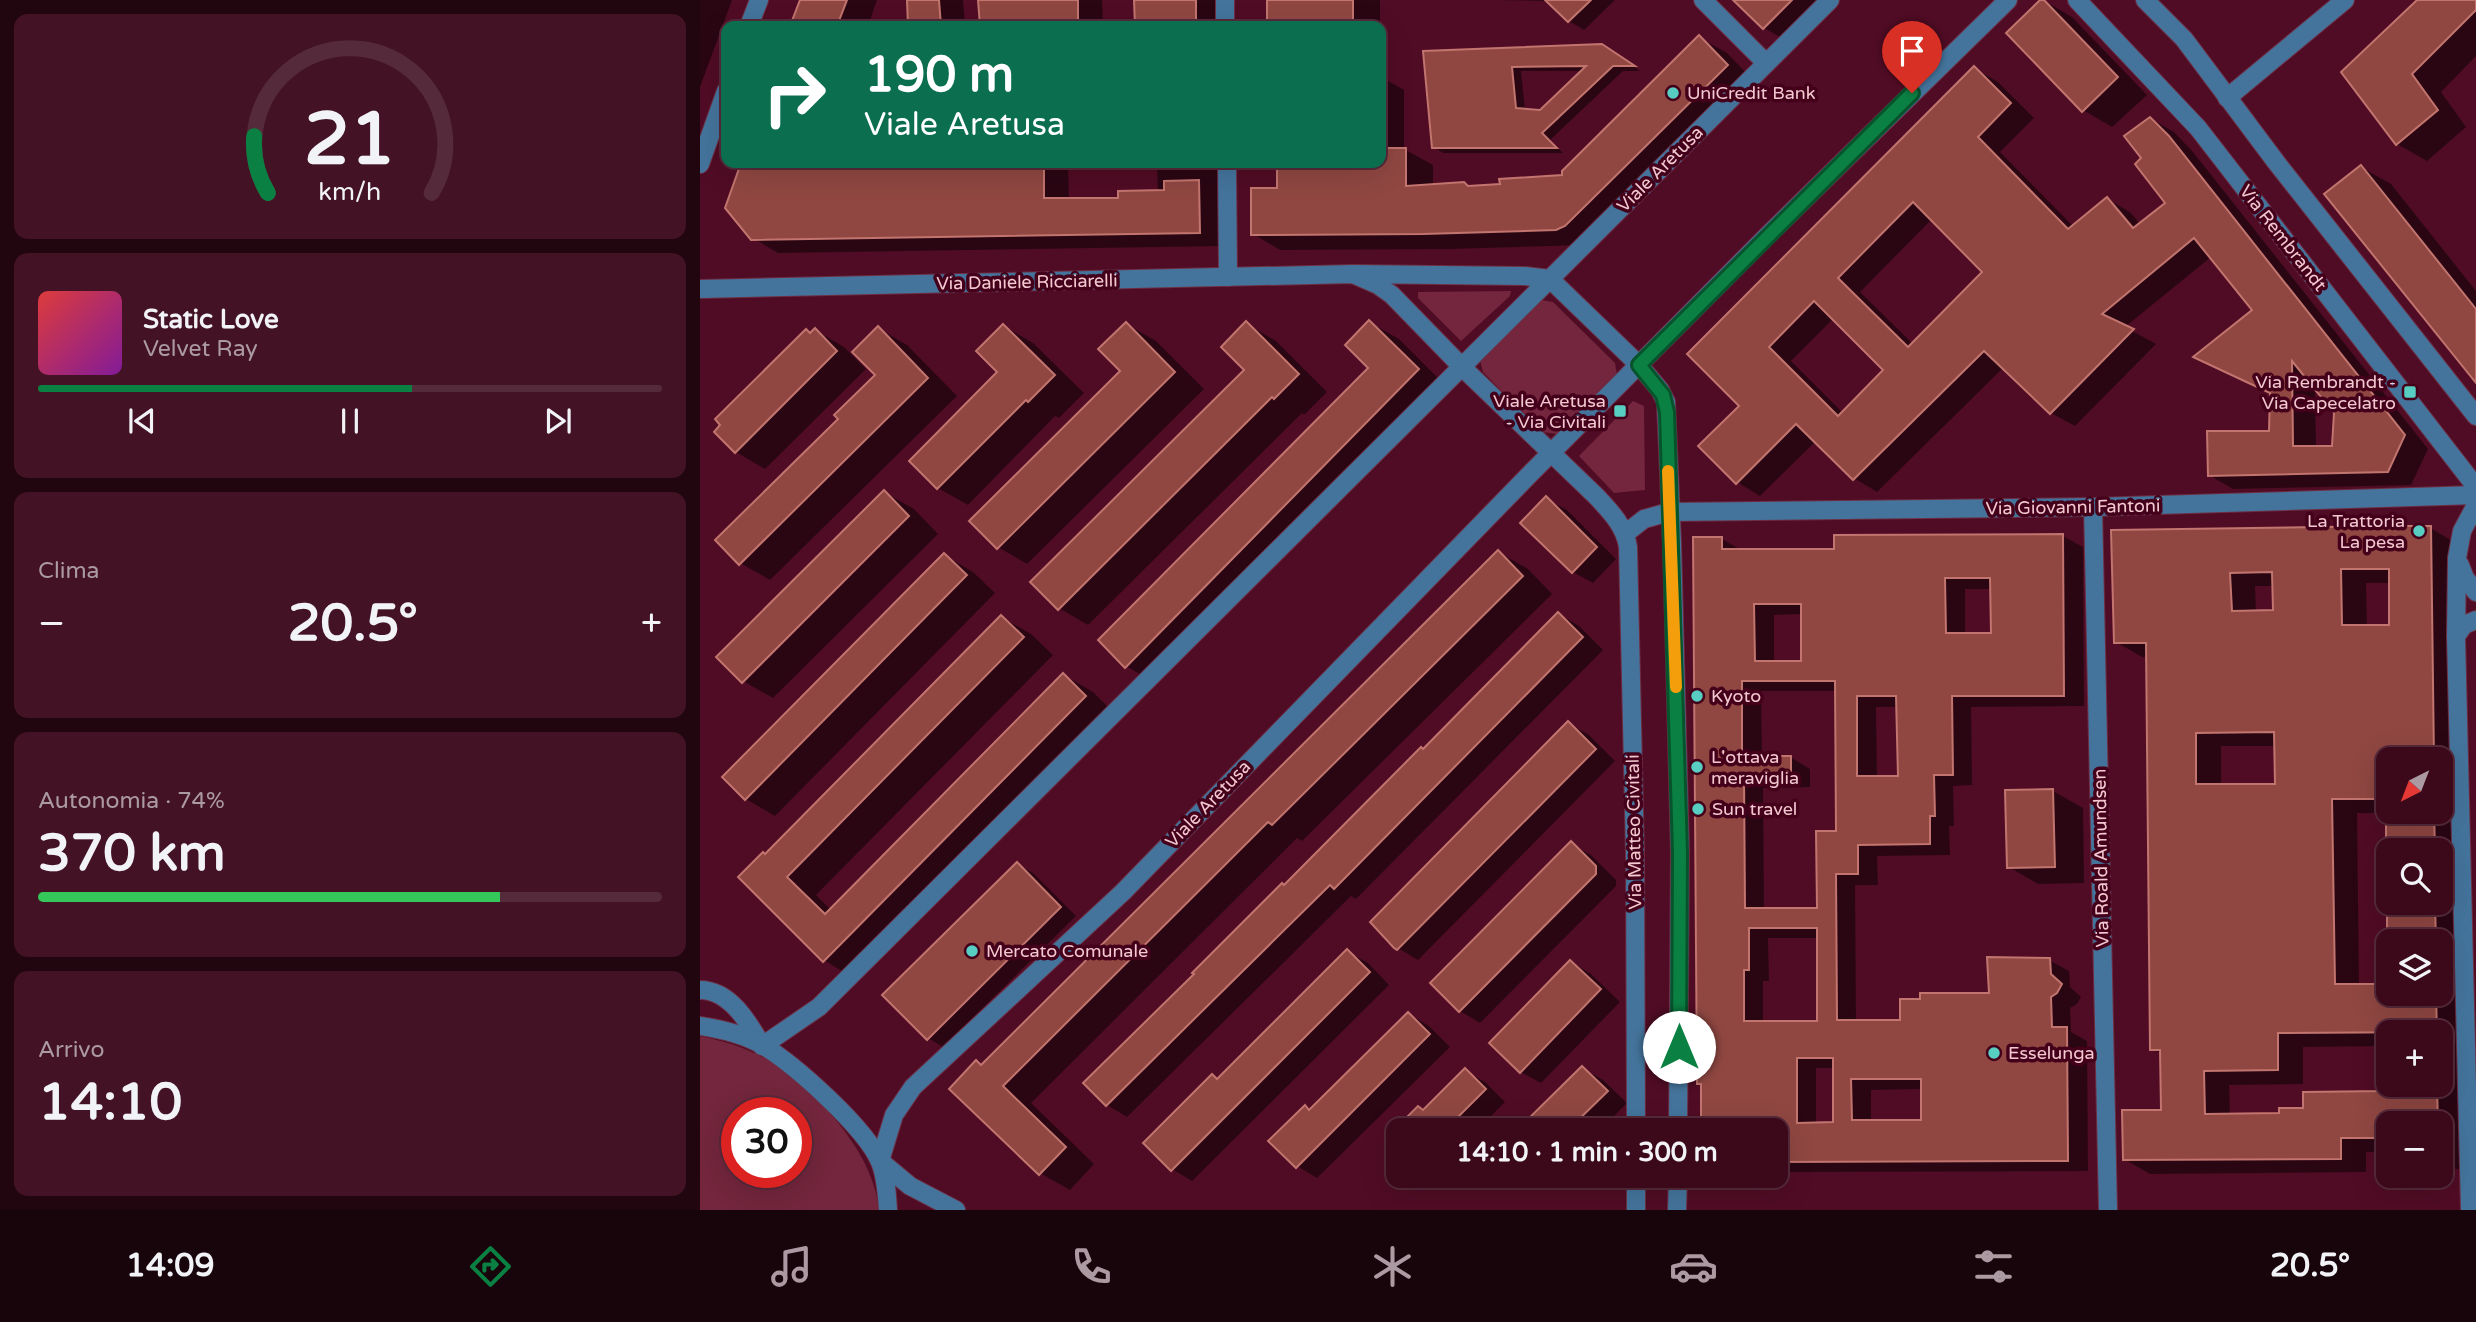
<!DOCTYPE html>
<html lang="it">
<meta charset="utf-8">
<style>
:root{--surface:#3c091b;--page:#431224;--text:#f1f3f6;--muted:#ac9aa3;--line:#552a3a;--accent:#0b8043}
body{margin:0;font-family:"Varela Round",sans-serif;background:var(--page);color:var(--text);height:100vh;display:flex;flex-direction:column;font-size:26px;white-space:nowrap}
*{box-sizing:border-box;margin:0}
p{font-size:23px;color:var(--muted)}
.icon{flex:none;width:38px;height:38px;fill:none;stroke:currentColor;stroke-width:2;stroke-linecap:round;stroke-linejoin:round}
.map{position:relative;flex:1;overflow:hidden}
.sheet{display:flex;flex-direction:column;gap:14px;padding:14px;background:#21050f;width:700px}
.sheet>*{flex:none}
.guide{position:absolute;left:21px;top:21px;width:665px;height:147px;border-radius:14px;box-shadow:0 7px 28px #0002,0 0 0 2px var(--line);background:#0b6e4f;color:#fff;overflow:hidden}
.needle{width:46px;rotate:222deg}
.buttons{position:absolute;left:1676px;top:747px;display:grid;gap:14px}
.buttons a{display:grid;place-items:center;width:77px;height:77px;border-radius:14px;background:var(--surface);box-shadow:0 7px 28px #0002,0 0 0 2px var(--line);font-size:35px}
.speed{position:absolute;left:21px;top:1097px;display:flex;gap:14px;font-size:35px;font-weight:700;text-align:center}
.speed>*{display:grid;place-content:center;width:91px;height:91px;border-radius:50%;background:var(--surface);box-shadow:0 7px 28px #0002,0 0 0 2px var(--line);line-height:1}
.speed .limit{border:10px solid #d22;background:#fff;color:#111}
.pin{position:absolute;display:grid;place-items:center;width:60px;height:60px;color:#fff;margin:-72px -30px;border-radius:50% 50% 50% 0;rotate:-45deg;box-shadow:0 0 7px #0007}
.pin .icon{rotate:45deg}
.me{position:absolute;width:77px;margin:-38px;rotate:0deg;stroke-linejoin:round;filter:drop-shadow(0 0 5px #0008)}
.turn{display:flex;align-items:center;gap:24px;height:147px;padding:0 28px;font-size:32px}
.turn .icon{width:91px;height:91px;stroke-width:2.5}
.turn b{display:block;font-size:49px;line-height:60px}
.big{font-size:52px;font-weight:700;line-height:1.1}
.sheet .tile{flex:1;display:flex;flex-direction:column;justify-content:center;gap:10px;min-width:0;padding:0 24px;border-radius:14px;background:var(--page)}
.sheet .dial{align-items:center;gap:0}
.dial svg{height:182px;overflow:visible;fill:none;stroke:var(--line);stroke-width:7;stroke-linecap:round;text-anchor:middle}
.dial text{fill:var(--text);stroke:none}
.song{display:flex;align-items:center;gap:21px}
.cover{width:84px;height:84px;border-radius:10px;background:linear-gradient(135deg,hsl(0 70% 55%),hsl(290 70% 35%))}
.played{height:7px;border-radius:4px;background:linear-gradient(90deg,var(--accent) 60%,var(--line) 60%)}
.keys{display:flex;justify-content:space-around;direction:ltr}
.heat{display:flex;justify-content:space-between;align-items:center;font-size:38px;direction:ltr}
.charge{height:10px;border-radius:5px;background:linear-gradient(90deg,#34c759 74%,var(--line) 0)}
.trip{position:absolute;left:686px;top:1118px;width:402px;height:70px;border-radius:14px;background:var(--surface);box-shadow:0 7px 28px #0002,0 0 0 2px var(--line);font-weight:700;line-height:70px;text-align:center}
.tabs{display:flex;height:112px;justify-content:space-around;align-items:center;background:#18040b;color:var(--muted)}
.tabs .icon{width:49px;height:49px}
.tabs .on{color:var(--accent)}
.tabs b{font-size:32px;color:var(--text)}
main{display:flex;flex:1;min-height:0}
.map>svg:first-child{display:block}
.green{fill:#73263d;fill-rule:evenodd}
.shadow{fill:#0007;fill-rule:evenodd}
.building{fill:#904742;stroke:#c2746e;stroke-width:2;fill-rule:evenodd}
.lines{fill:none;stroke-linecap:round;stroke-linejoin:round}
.minor-casing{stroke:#6d2e43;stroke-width:20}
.minor{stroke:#44749c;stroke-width:18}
.route-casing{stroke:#07532c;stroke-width:18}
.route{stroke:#0b8043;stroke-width:12}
.slow{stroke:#f59e0b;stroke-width:12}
.poi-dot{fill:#57cec1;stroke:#44001a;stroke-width:2.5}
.labels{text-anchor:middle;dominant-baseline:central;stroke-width:7;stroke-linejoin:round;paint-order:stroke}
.poi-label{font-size:18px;fill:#f3c8d0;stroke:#44001a;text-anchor:start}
.street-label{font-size:18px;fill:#f3c8d0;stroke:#44001a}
</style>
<main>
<section class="sheet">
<div class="tile dial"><svg viewBox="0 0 100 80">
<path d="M14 69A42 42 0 1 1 86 69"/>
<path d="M14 69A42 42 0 0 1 8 44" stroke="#0b8043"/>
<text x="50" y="56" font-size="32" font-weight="700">21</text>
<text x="50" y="72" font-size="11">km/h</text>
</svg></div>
<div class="tile">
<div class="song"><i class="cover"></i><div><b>Static Love</b><p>Velvet Ray</p></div></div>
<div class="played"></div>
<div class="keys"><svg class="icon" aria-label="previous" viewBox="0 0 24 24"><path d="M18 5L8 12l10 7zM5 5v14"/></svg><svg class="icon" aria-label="pause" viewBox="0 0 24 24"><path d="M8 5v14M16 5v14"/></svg><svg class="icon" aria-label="next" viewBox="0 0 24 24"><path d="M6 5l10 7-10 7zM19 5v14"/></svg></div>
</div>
<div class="tile"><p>Clima</p>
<div class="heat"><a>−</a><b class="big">20.5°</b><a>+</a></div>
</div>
<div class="tile"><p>Autonomia · 74%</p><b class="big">370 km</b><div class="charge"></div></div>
<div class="tile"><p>Arrivo</p><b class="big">14:10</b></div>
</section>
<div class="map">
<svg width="1776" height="1210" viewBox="0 0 1776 1210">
<rect width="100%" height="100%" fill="#500c24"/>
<g class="green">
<path d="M811,291L810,296L761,341L718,298V292Z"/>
<path d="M841,300L853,302L915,363L917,375L857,434L842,432L783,372L780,360Z"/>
<path d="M933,401L944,406L945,490L914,493L879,456Z"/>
<path d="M0,1036C23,1041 45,1047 66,1059C114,1088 174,1151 179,1210H0ZM37,1113H96V1172H37Z"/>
</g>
<g class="shadow">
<path d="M0,0H32L0,87Z"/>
<path d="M102,0H177L168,26H92Z"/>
<path d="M209,0H263L265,26H210Z"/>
<path d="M347,0H402L403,26H347Z"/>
<path d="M436,0H521V26H437Z"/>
<path d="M569,0H680V26H574L569,24Z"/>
<path d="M796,0H915L884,30L869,21L848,1Z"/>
<path d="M1036,0H1138L1094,45L1064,28Z"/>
<path d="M1343,0L1372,17L1447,95L1412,127L1383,110Z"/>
<path d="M1720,0H1776V56L1741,92L1766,127L1727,161L1697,144L1643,72Z"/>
<path d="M1000,38L1027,53L1054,81L884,245L751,249L580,250L553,234L579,190V163H681V77L704,90V149L733,165V186L802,185L864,176Z"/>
<path d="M912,52L940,71H923L850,140L863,153H743L734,147L725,53ZM821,71H884L840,112L825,110Z"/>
<path d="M1274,68L1298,82L1334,118L1300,152L1374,227L1408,199L1431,213L1440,224L1468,203L1444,159L1451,119L1474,132L1493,152L1728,449L1711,485L1533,489L1509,475L1571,432V395L1496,357L1555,310L1511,257L1425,327L1456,344L1375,426L1351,413L1304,367L1177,492L1154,478L1116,441L1060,496L1037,482L1041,406L989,354ZM1232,219L1285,272L1213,344L1160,292ZM1134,318L1186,370L1143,413L1091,361ZM1615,387L1636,413L1634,447H1616Z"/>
<path d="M43,163H368L369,200L420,199L458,192L457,163H523L524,246L78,253L53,238L27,208Z"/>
<path d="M1661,167L1691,184L1776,291V381Z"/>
<path d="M669,322L699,339L747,387L455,683L426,666L670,367Z"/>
<path d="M426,324L456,341L504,389L327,564L298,547L422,371Z"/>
<path d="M547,324L576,341L627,392L604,415L602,413L388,625L359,608L546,370Z"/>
<path d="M304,326L333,343L384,393L359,418L355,416L268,505L238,488L212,461L300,372Z"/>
<path d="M178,328L207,345L257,396L70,580L40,563L140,419L177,375Z"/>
<path d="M115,330L144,347L166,369L65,469L36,452Z"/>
<path d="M184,492L214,509L238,534L73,698L43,681Z"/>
<path d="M846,499L867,510L916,559L893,583L873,572Z"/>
<path d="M1730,528L1756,543L1763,1169H1741V1124H1689V1159L1682,1155L1681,1152H1666V1172L1450,1174L1424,1159L1463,1112L1462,1054L1452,1049L1448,657H1442L1416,642L1413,532ZM1666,583H1690L1691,627H1667ZM1555,586H1574L1575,612H1556ZM1521,746H1576L1577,786H1521ZM1689,760H1741V812H1689ZM1657,813H1688L1689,942H1741V994H1689V950H1685V985L1659,986ZM1689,850H1741V903H1689ZM1689,1032H1741V1085H1689ZM1684,1046L1685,1093L1581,1115L1530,1116L1529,1085L1603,1084V1047Z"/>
<path d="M1363,536L1383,547L1384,706L1271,707L1272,785L1253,786L1254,826H1249L1250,855L1177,856L1178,885H1155L1156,1022H1201L1222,1001L1291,994L1349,960L1369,971L1370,987L1381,997L1377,1004L1370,1008L1371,1032L1387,1041L1388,1171L1076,1172V1130H1003V1086L999,1083L1022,539L1043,551H1136ZM1265,589H1292L1293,634L1265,635ZM1103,614V663H1074V615ZM1061,691H1137V832L1118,910H1064L1063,788L1110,787V769L1090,757H1062ZM1176,707H1198L1199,777L1177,778ZM1068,938H1119V1022L1063,1023V981H1069ZM1116,1068H1135V1124H1116ZM1222,1089V1122H1171V1090Z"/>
<path d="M798,552L828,569L852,594L602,841L597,838L331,1103L394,1164L370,1190L340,1173L282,1066Z"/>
<path d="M244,555L273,572L295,593L75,816L46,799Z"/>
<path d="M859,614L879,626L903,650L656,899L651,896L427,1117L407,1105L585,886Z"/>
<path d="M301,617L331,634L353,655L116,895L131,910L364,675L393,692L415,714L153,978L124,960L65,856Z"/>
<path d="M869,724L889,735L915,761L718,960L698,948Z"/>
<path d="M1353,791L1383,808L1384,883L1338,884L1309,867Z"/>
<path d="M871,844L891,855L916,880V886L780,1023L760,1011Z"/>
<path d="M317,864L333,873L376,916L243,1047L228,1038Z"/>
<path d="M648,952L668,963L689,985L492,1181L472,1169L513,1076L519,1080Z"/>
<path d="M871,962L891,974L920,1002L841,1083L821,1072Z"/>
<path d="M709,1014L729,1026L750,1047L617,1178L597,1166L605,1107L611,1111Z"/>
<path d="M882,1068L903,1080L927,1103L900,1130H820Z"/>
<path d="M765,1071L785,1082L805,1102L777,1130H698V1156L685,1143L719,1108L724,1111Z"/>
</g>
<g class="building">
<path d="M100,0H147L137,26H90Z"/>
<path d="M207,0H239L241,26H208Z"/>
<path d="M278,0H378V26H280Z"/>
<path d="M434,0H496V26H435Z"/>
<path d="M567,0H653V21L608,20V26L567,25Z"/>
<path d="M845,0H891L868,22Z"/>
<path d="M1033,0H1092L1063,29Z"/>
<path d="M1340,0H1344L1418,77L1382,112L1306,33Z"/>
<path d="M1717,0H1776V10L1712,74L1738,110L1696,145L1641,72Z"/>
<path d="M999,35L1028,65L865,226L856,230L723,234L551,235V188H577V163H681V148H706V186L764,182L768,186L800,184L799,179L862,175V171Z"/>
<path d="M902,44L935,66H913L842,133L857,148H732L723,51ZM886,66L840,110L816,108L812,67Z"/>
<path d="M1274,66L1311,103L1278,137L1368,229L1407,197L1433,228L1465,203L1435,164L1441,158L1424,136L1450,117L1469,136L1705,435L1688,472L1508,476L1507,431H1569L1570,393L1493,357L1552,310L1494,238L1402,314L1434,329L1350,414L1284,351L1153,480L1096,424L1036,484L998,446L1039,406L987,354ZM1213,202L1282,272L1208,347L1138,278ZM1114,301L1183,370L1138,416L1069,347ZM1592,361L1634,413L1632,446H1593Z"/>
<path d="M41,163H344V198H418V191L464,190V181L499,180L500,233L51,240L25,208Z"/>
<path d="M1661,165L1776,309V383L1624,194Z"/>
<path d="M669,320L719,369L425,668L398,640L668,368L645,345Z"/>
<path d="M546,321L599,374L574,399L572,397L358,610L330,582L544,370L521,347Z"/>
<path d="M426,322L475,372L297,549L269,521L420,371L398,349Z"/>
<path d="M303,324L355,375L328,402L326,400L237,489L209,461L297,372L276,351Z"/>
<path d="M178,326L228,378L39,565L15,540L138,419L134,415L175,375L152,352Z"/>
<path d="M115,328L137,351L35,453L14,432L20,425L15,419L106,329L110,333Z"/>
<path d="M184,490L209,516L42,683L16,657Z"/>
<path d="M846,496L897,547L872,573L820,523Z"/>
<path d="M1688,526H1731L1734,760H1689V799H1632L1635,984H1689V994H1736L1737,1032L1578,1033V1070L1504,1071L1505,1114L1579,1113V1108H1603V1092L1683,1091V1085H1737L1738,1124H1689V1138H1641V1159L1423,1160L1422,1110H1461L1460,1050H1450L1446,643H1414L1411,530ZM1641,569H1689V625H1642ZM1572,572L1573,610L1532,611L1530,573ZM1574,732L1575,784H1496V733Z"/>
<path d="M1363,534L1364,696H1252L1253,775H1234L1235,816H1230V844L1158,845V874H1136L1137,1020H1200V999H1220V993H1289L1287,957L1350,958L1351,974L1362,984L1357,993L1351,997L1352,1027H1367L1368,1161L1076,1162V1130H1001V1084H997L993,537H1022V549H1134V535ZM1245,578H1290L1291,633H1246ZM1054,604H1101V661H1055ZM1042,681H1135L1136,831H1116L1117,908H1045L1044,777H1091V756H1042ZM1157,696H1196L1198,776H1157ZM1049,928H1117V1021H1044V970H1049ZM1097,1058H1133V1122L1097,1123ZM1151,1079H1221V1120H1152Z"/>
<path d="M798,550L823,576L572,825L568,822L303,1086L366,1147L339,1175L249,1089L276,1060L281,1065Z"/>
<path d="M244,553L267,575L45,800L22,777Z"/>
<path d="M858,612L883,637L634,889L630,885L406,1106L383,1083L494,974L492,973L582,883L584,885L721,747L723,749Z"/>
<path d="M301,615L324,637L87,877L125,914L363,673L386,696L123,962L38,877L63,852L65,854Z"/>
<path d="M868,721L896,749L697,950L694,948L670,922Z"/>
<path d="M1353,789L1355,867L1307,868L1305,790Z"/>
<path d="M1686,812H1734L1735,850H1686Z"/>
<path d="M871,841L896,866V874L759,1012L730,983Z"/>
<path d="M317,862L361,907L227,1040L182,995Z"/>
<path d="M1687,903H1735L1736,942H1687Z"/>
<path d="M647,949L670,972L471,1171L443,1143L512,1074L517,1079Z"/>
<path d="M870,960L901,989L820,1073L789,1043Z"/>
<path d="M708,1012L730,1034L596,1168L568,1141L605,1105L609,1110Z"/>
<path d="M882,1066L908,1091L868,1130H817Z"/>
<path d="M765,1068L786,1089L745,1130H694L718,1106L723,1110Z"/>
</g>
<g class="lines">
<g class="minor-casing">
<g id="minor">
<path d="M525,0V26"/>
<path d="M1003,0L1066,63"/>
<path d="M1377,0L1498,128L1776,487"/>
<path d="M1445,0L1484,39L1576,162L1776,416"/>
<path d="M49,26L59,0"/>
<path d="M1527,98L1645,0"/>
<path d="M527,163L528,277"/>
<path d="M0,164L26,91"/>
<path d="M653,274L678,285L692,295L763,368L896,496C910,511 925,526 928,547L935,854L936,1130"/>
<path d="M850,279L939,365L960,390L966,402L972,543L980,853L978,1130"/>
<path d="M0,289L653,274L825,276L850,279"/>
<path d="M1393,507L1408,1210"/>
<path d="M925,534L944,519L969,512L1393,507L1776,495"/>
<path d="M1760,565L1765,578L1776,592"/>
<path d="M1756,636L1764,625L1776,620"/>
<path d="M0,990C30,990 49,1023 62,1046"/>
<path d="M0,1026C20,1029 44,1035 62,1045C94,1064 166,1128 180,1162C186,1176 187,1195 188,1210"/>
<path d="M62,1046L119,1007L1130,0"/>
<path d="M180,1161L194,1115L213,1087L423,892L828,476L1066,237L1308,0"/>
<path d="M180,1161L210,1186L256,1210"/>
<path d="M936,1176V1210"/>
<path d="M977,1210L978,1176"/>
<path d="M1770,1210L1756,636L1757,558L1762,531L1776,505"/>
</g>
</g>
<use href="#minor" class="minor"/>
</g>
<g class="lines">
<g class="route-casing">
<path id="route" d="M979,1047L980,853L967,412L963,395L939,365L1212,93"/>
</g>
<use href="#route" class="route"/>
<path class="slow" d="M968,471L976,687"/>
</g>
<g class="poi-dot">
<circle cx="973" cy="93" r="7"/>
<rect x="1703" y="385" width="14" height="14" rx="3.5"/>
<rect x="913" y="404" width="14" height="14" rx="3.5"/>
<circle cx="1719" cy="531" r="7"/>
<circle cx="997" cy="696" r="7"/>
<circle cx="997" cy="767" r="7"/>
<circle cx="998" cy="809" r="7"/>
<circle cx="272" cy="951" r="7"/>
<circle cx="1294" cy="1053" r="7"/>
</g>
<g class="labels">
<g class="poi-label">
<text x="987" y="93">UniCredit Bank</text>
<text x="1696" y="382" text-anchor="end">Via Rembrandt -<tspan x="1696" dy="21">Via Capecelatro</tspan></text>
<text x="906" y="401" text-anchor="end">Viale Aretusa<tspan x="906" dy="21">- Via Civitali</tspan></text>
<text x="1705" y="521" text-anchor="end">La Trattoria<tspan x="1705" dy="21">La pesa</tspan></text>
<text x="1011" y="696">Kyoto</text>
<text x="1011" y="757">L'ottava<tspan x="1011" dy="21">meraviglia</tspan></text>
<text x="1012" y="809">Sun travel</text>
<text x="286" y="951">Mercato Comunale</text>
<text x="1308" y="1053">Esselunga</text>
</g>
<g class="street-label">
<text transform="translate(960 169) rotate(-45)">Viale Aretusa</text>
<text transform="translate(1583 238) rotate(52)">Via Rembrandt</text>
<text transform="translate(327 282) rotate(-1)">Via Daniele Ricciarelli</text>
<text transform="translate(1373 507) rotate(-1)">Via Giovanni Fantoni</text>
<text transform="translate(508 804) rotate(-46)">Viale Aretusa</text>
<text transform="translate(934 832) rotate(-91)">Via Matteo Civitali</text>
<text transform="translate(1401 858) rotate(-91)">Via Roald Amundsen</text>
</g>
</g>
</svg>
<div class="buttons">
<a><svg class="needle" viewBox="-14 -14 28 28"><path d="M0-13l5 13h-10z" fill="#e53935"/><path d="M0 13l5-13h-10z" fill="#ac9aa3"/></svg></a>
<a><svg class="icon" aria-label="search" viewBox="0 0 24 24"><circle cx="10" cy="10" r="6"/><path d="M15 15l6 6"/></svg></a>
<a><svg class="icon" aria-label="layers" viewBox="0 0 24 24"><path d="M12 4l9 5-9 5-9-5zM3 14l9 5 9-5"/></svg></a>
<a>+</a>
<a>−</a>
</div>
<div class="speed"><div class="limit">30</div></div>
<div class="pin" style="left:1212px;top:93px;background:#d93025"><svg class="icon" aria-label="arrive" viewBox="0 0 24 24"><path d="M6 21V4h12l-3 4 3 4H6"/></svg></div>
<svg class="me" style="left:979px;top:1047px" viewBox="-20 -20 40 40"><circle r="19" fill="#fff"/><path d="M0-13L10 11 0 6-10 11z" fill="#0b8043"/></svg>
<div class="trip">14:10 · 1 min · 300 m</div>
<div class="guide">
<div class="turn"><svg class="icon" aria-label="right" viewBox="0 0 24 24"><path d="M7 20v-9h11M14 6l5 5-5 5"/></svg><div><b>190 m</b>Viale Aretusa</div></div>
</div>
</div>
</main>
<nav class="tabs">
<b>14:09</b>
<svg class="icon on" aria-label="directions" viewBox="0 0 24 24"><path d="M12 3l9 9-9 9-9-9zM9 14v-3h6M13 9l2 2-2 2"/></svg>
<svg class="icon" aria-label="music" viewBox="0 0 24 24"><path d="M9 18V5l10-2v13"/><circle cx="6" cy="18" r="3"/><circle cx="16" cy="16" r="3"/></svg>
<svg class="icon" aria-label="phone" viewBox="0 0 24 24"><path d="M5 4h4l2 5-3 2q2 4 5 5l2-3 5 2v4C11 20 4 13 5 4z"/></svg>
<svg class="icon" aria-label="climate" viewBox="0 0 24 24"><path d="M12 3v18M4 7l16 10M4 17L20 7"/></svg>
<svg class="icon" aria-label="car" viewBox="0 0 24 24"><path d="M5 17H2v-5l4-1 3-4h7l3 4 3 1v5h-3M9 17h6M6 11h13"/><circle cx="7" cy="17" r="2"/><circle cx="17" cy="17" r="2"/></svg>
<svg class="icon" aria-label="filters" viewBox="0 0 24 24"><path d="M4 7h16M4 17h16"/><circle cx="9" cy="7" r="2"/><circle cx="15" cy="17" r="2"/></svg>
<b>20.5°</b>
</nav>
